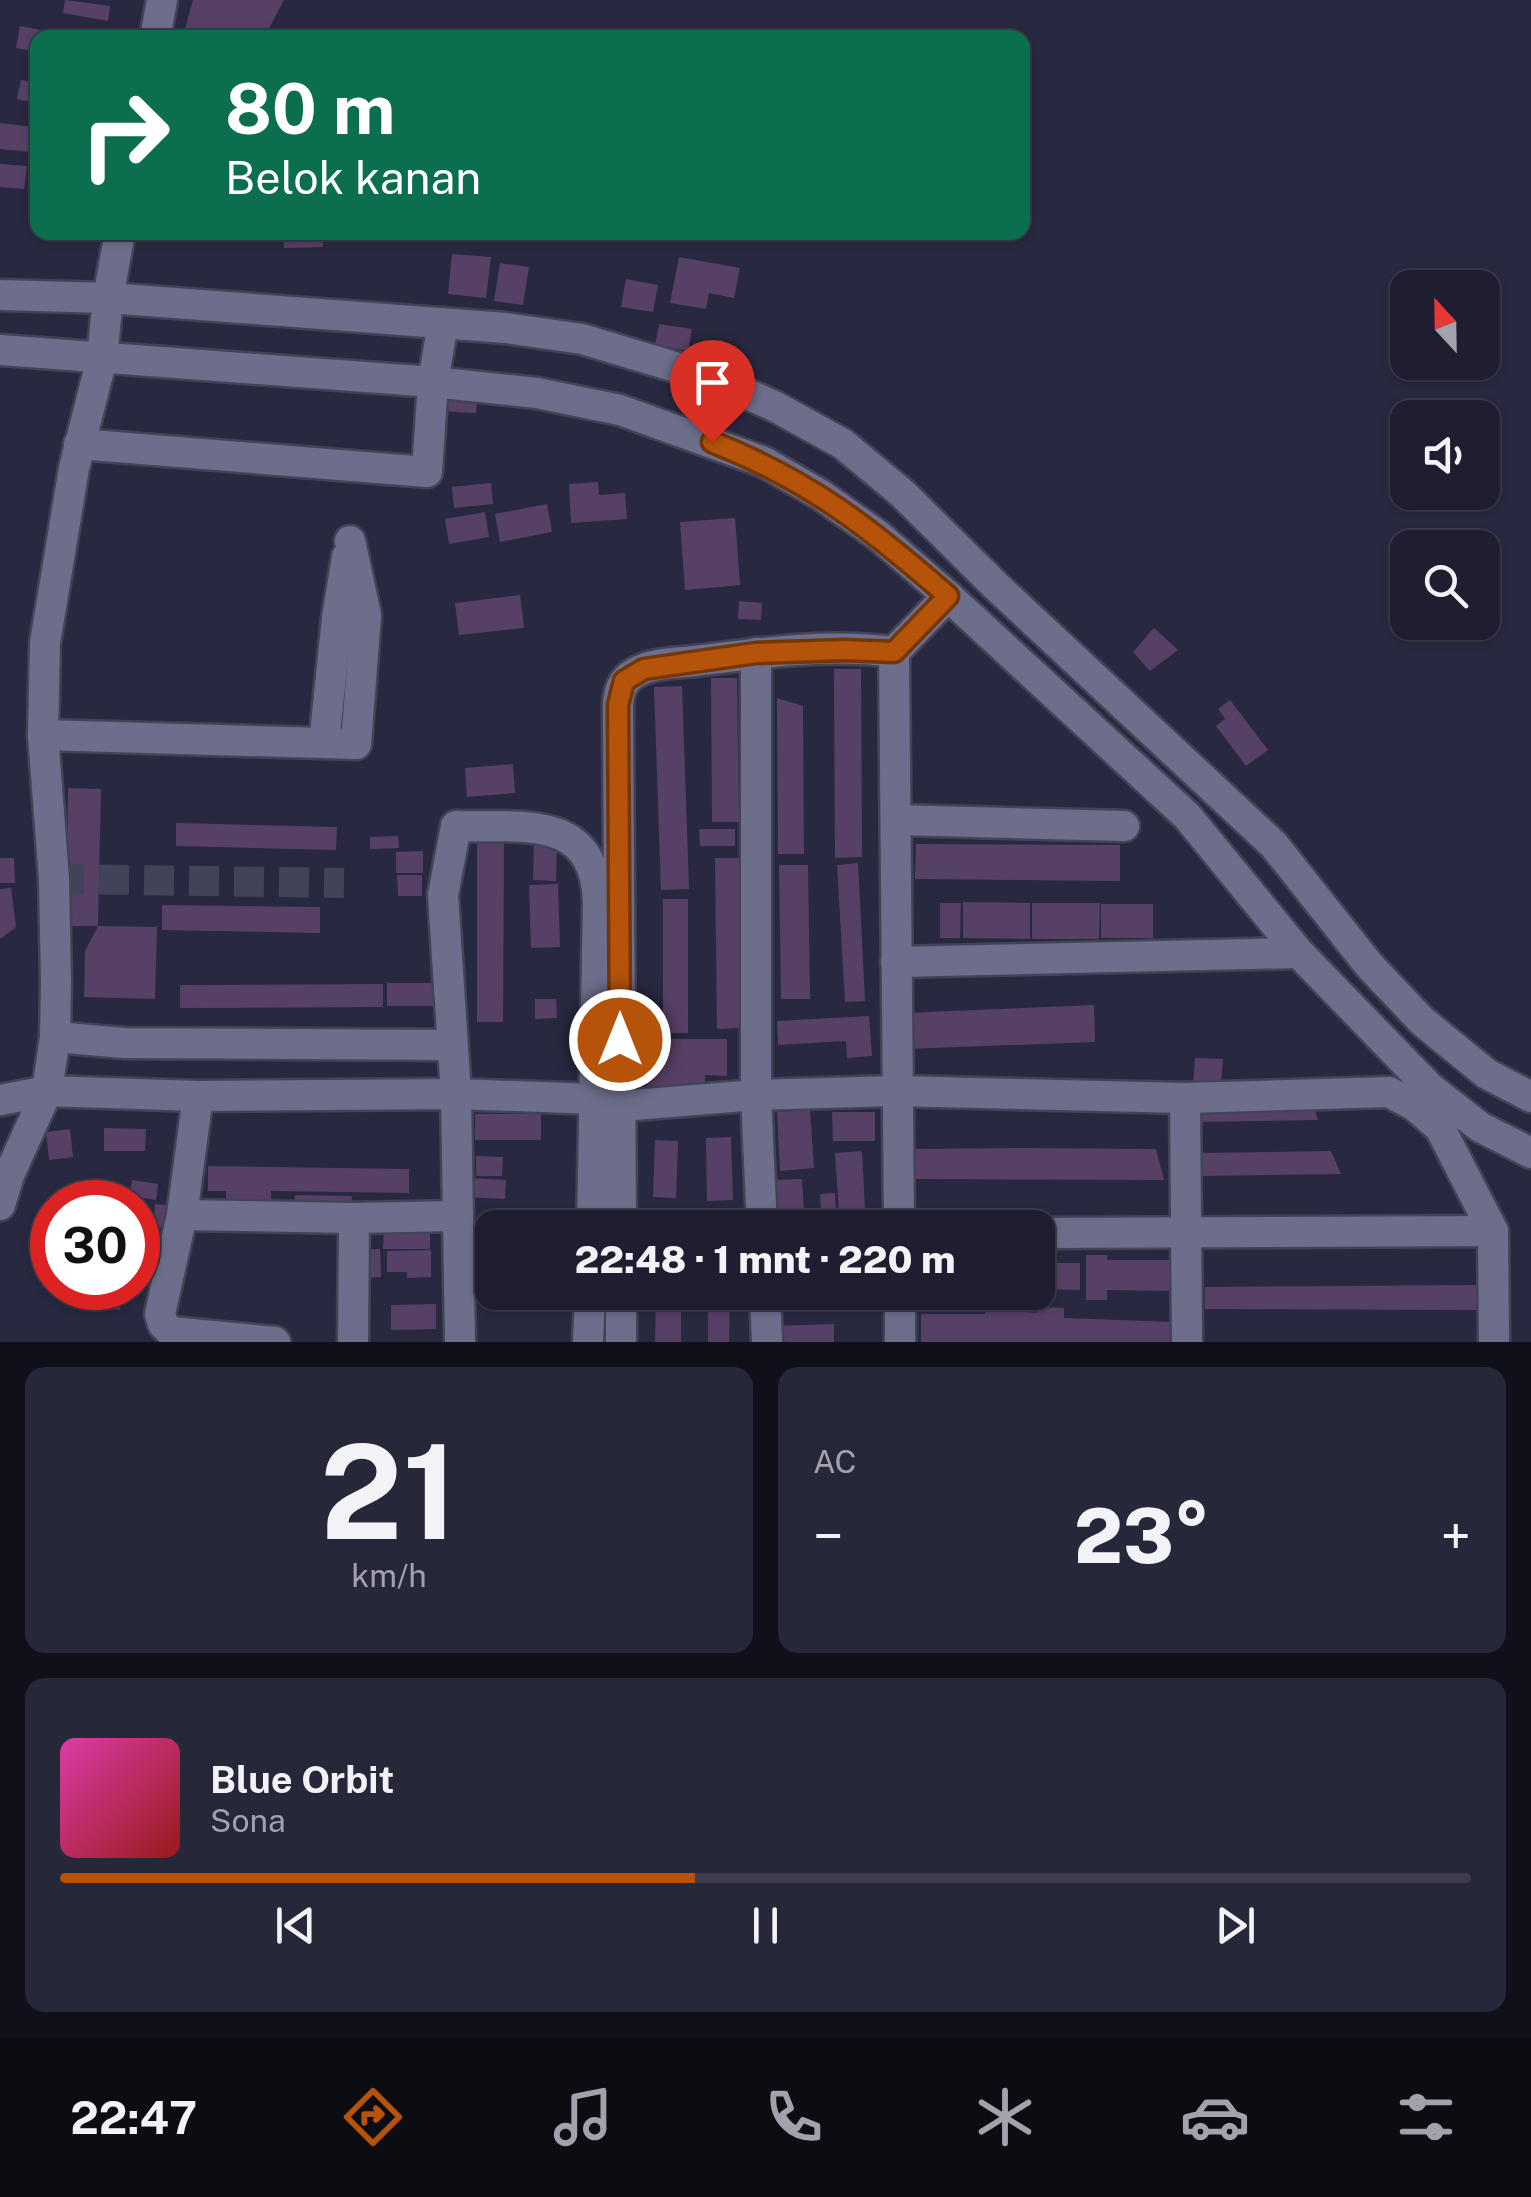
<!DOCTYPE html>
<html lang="id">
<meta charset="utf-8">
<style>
:root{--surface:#1e1e30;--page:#262738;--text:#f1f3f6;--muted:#a1a2ab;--line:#3c3c4c;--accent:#b45309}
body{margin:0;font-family:"Public Sans",sans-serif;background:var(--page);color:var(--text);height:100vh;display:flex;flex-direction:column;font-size:38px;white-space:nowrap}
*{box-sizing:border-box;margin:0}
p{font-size:32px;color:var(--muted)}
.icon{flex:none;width:55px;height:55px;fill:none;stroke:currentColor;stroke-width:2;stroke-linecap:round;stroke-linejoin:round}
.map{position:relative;height:1342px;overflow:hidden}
.side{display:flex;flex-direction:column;gap:25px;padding:25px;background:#10101a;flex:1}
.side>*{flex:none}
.banner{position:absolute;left:30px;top:30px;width:1000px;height:210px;border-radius:20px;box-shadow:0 2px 8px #0004,0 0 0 2px var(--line);background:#0b6e4f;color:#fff;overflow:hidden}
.needle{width:65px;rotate:338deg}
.fabs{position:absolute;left:1390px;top:270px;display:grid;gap:20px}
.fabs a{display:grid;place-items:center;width:110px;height:110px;border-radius:20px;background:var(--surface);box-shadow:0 2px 8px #0004,0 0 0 2px var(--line);font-size:50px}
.speed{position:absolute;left:30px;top:1180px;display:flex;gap:20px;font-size:50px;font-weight:700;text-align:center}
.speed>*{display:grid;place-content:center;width:130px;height:130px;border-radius:50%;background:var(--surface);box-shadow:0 2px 8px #0004,0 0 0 2px var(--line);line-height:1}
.speed .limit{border:15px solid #d22;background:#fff;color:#111}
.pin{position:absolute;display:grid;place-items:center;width:85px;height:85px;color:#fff;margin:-102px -42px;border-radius:50% 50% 50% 0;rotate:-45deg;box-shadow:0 0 10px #0007}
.pin .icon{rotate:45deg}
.me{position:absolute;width:110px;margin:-55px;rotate:0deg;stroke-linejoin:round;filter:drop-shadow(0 0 8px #0008)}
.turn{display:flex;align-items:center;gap:35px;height:210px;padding:0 30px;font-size:45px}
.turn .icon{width:130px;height:130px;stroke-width:2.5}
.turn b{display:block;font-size:70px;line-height:85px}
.big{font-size:75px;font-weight:800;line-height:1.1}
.side .tile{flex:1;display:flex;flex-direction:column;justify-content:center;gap:15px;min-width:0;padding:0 35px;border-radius:20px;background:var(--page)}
.side .dial{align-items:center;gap:0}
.dial b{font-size:130px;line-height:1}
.song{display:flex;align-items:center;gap:30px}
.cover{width:120px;height:120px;border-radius:15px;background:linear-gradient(135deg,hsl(320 70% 55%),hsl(0 70% 35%))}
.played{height:10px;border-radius:5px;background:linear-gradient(90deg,var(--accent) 45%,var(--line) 45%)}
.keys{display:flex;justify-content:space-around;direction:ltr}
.heat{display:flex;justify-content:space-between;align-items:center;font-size:55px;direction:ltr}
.side .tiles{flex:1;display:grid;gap:25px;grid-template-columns:1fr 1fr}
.tile:last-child{grid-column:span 2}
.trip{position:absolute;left:475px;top:1210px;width:580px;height:100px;border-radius:20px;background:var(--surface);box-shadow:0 2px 8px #0004,0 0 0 2px var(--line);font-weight:800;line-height:100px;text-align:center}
.dock{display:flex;height:160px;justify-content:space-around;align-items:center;background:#0c0c13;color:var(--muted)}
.dock .icon{width:70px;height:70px}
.dock .on{color:var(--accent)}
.dock b{font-size:45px;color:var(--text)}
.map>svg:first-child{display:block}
.building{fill:#574065}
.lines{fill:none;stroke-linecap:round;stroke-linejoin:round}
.street-tunnel{stroke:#424258;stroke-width:30;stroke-dasharray:30 15;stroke-linecap:butt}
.street-casing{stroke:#434357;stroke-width:35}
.street{stroke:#6d6e8b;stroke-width:30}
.route-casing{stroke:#753606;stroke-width:25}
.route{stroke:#b45309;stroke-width:18}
</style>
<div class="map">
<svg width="1531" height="1342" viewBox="0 0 1531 1342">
<rect width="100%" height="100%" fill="#282840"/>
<g class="building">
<path d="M65,0L110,6L108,21L63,13Z"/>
<path d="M193,0H284L264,38H207L184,32Z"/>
<path d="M20,26L57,33L56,38H38V52L16,48Z"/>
<path d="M21,80L38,83L36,103L17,99Z"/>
<path d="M0,123L34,127L31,152L0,149Z"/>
<path d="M0,164L27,166L24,189L0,187Z"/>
<path d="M283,232H322L323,247L284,248Z"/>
<path d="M452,254L491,257L486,298L448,294Z"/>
<path d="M679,257L740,268L734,298L709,293L706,309L670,303Z"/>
<path d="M500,263L529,267L523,305L494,301Z"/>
<path d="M626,279L658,285L653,312L621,307Z"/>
<path d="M659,324L692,329L688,351L655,345Z"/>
<path d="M438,390L478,392L476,413L437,411Z"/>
<path d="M598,482L599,495L625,493L627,519L571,523L569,484Z"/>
<path d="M491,483L493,504L454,508L452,487Z"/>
<path d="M547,504L552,532L500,542L495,514Z"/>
<path d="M485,512L489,537L449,544L445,519Z"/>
<path d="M735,518L740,585L685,590L680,522Z"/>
<path d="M520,595L524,628L459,635L455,603Z"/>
<path d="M739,601L762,603L761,620L738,619Z"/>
<path d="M1154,628L1178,650L1150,671L1133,652Z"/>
<path d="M834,669H861L862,857L835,858Z"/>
<path d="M711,678H737L739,822H712Z"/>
<path d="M682,686L689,889L661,890L654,687Z"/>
<path d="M777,698L803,706L804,854H778Z"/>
<path d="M1230,700L1268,750L1246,766L1216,726L1225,719L1218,709Z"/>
<path d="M513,764L515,793L467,797L465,768Z"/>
<path d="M68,788L101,789L98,926H66Z"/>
<path d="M176,823L337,827L336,850L176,846Z"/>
<path d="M699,829H735V846H700Z"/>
<path d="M477,835H504L503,1022H477Z"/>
<path d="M398,836L399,848L370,849V837Z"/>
<path d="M534,837H557L556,881L533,880Z"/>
<path d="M916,844L1120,845V881L915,879Z"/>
<path d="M423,851V873H396V852Z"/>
<path d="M0,858H14L15,883H0Z"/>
<path d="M715,858H740L742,1028L717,1029Z"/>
<path d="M858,863L865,1001L845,1002L837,865Z"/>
<path d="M779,865H808L810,999H781Z"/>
<path d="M397,875H422V896H398Z"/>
<path d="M558,884L560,947L531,948L529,885Z"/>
<path d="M11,888L16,927L0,939V889Z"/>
<rect x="663" y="899" width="25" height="134"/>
<path d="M963,902L1030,903V939L963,938Z"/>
<path d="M940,903H961L960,938H940Z"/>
<path d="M1032,903H1100L1099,939H1032Z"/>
<rect x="1101" y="904" width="52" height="34"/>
<path d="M162,905L320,907V933L162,930Z"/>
<path d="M98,926L157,927L155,999L84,997L85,951Z"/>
<rect x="387" y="983" width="48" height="23"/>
<path d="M383,984V1007L180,1008V985Z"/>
<path d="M535,999H556L557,1018L535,1019Z"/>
<path d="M1094,1005L1095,1042L906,1049L905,1013Z"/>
<path d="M869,1016L872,1056L847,1058L846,1041L778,1045L777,1021Z"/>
<path d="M648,1039H727V1076L705,1075V1092H647Z"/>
<path d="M1195,1058L1223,1059L1221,1087L1193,1085Z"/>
<path d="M1312,1103L1318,1120L1196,1122V1104Z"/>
<path d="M810,1110L814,1168L780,1171L777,1112Z"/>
<path d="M832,1112H875V1141H833Z"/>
<rect x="475" y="1114" width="66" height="26"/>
<path d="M104,1128L146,1129L145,1151H104Z"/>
<path d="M70,1129L73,1157L49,1160L46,1132Z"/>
<path d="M731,1137L733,1200L707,1201L706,1138Z"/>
<path d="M655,1140L678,1141L676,1198L653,1197Z"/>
<path d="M1023,1148L1156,1149L1164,1180L912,1179V1149Z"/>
<path d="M862,1151L865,1210L839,1212L835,1153Z"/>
<path d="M1331,1151L1341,1174L1198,1176V1153Z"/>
<path d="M476,1156L503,1157L502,1176H476Z"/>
<path d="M208,1166L409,1169V1193L271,1191V1214L226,1213V1191H208Z"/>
<path d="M467,1178L506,1180L505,1199L466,1197Z"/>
<path d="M802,1179L805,1228H776L774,1180Z"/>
<path d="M132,1180L158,1184L156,1200L129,1196Z"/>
<path d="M835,1193L836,1214H821L820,1194Z"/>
<path d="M295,1195L352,1196L351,1213H294Z"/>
<path d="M155,1204L173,1206L171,1228L153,1227Z"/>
<path d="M708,1208H734L735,1228H709Z"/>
<path d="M678,1209L679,1228H652V1210Z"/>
<path d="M474,1227H492V1244L475,1245Z"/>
<path d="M384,1232H430V1249H383Z"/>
<path d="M380,1249L381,1277L358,1278L357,1250Z"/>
<path d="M431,1250V1277L407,1278V1272H387V1251Z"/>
<path d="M1086,1255H1107V1260H1175V1291L1107,1290V1300H1086Z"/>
<path d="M1038,1263H1080V1290L1038,1289Z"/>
<path d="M1476,1285L1478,1310L1205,1309V1287Z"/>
<path d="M94,1291L122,1294L120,1310L92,1308Z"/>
<path d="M708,1292H730L729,1342H708Z"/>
<path d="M656,1299H681V1342H655Z"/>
<path d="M436,1304V1329L391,1330V1305Z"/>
<path d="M1037,1307L1064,1308V1318L1173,1322V1342H921V1314H985V1308L1037,1313Z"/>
<path d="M834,1324V1342H776L775,1326Z"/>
</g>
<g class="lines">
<path class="street-tunnel" d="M54,879L344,883"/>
<g class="street-casing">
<g id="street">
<path d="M155,38L162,0"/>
<path d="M0,295L108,298L506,328L582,339L712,378L776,407L843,444L903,494L997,587L1274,845L1369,965L1422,1021L1487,1074L1531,1097"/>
<path d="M0,350L433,382L537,393L620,410L764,462L821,495L879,536L948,596L1187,816L1299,953L1429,1087L1480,1127L1531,1153"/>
<path d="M79,444L427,472L433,382L443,323"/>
<path d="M894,652L948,596"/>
<path d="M756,653V1095L762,1228"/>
<path d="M43,735L356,744L366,615L350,541"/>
<path d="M324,743L337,618L347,557"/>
<path d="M897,820L1124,826"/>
<path d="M896,962L1299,953"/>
<path d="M55,1037L124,1043L452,1045"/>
<path d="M198,1096L182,1215L160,1314L163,1324L171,1332L275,1342"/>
<path d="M1185,1098L1187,1342"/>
<path d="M0,1100L47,1091L55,1037L56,983L54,879L43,735L45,643L74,468L102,358L108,298L120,232"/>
<path d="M622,1106L756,1095L896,1091L1185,1098L1389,1092L1415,1106L1440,1128L1493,1231L1494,1342"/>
<path d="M0,1205L9,1175L47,1091L198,1096L456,1094L596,1099"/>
<path d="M182,1215L354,1218L456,1216"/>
<path d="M621,1228L618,705C619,691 622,680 635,673C651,663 676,663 694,661C759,653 829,643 894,652L899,1228"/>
<path d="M1038,1233L1493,1231"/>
<path d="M765,1292L767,1342"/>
<path d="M900,1292V1342"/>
<path d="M353,1342L354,1218"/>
<path d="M460,1342L456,1094L443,895L456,826C522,828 595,813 598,902L592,1228"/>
<path d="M588,1342L590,1292"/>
<path d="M621,1342V1292"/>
</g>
</g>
<use href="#street" class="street"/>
</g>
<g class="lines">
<g class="route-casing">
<path id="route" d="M620,1040L618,705L624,681L644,669L756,653L844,650L894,652L948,596C870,528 809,480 712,442"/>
</g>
<use href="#route" class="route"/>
</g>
</svg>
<div class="fabs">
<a><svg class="needle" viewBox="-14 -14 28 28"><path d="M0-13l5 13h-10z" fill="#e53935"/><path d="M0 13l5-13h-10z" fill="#a1a2ab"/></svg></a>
<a><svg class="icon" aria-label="sound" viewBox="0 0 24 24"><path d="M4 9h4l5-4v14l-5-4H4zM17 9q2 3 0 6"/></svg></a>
<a><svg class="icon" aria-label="search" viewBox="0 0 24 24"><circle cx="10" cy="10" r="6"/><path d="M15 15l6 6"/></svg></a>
</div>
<div class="speed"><div class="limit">30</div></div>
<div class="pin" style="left:712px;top:442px;background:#d93025"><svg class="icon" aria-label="arrive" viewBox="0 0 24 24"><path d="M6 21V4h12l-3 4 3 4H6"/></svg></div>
<svg class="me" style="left:620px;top:1040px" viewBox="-20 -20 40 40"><circle r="17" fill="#b45309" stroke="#fff" stroke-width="3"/><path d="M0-11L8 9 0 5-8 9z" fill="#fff"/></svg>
<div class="trip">22:48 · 1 mnt · 220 m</div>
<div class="banner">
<div class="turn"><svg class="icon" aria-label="right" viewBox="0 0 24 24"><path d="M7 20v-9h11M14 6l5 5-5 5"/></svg><div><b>80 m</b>Belok kanan</div></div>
</div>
</div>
<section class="side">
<div class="tiles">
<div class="tile dial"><b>21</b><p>km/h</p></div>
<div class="tile"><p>AC</p>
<div class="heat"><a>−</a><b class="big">23°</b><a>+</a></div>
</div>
<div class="tile">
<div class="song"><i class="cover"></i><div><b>Blue Orbit</b><p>Sona</p></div></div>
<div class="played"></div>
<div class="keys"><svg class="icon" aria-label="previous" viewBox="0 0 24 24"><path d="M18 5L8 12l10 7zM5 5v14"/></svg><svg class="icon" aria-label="pause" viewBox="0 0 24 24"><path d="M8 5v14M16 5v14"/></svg><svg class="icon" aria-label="next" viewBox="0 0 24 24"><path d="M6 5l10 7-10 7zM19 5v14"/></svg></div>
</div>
</div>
</section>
<nav class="dock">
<b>22:47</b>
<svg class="icon on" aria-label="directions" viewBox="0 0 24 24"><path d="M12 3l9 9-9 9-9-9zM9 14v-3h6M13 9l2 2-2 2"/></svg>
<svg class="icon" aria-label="music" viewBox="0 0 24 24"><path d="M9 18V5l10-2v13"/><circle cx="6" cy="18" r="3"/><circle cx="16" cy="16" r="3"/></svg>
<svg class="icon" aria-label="phone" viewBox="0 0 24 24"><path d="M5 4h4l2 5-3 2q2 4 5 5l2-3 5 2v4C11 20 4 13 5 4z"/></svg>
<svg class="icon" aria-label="climate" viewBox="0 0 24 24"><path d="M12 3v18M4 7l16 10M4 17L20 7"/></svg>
<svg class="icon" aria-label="car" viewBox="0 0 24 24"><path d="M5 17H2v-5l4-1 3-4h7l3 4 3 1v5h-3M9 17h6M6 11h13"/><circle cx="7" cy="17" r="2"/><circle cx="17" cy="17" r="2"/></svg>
<svg class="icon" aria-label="filters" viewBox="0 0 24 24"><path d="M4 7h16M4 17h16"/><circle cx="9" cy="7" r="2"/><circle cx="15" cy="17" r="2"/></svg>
</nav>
